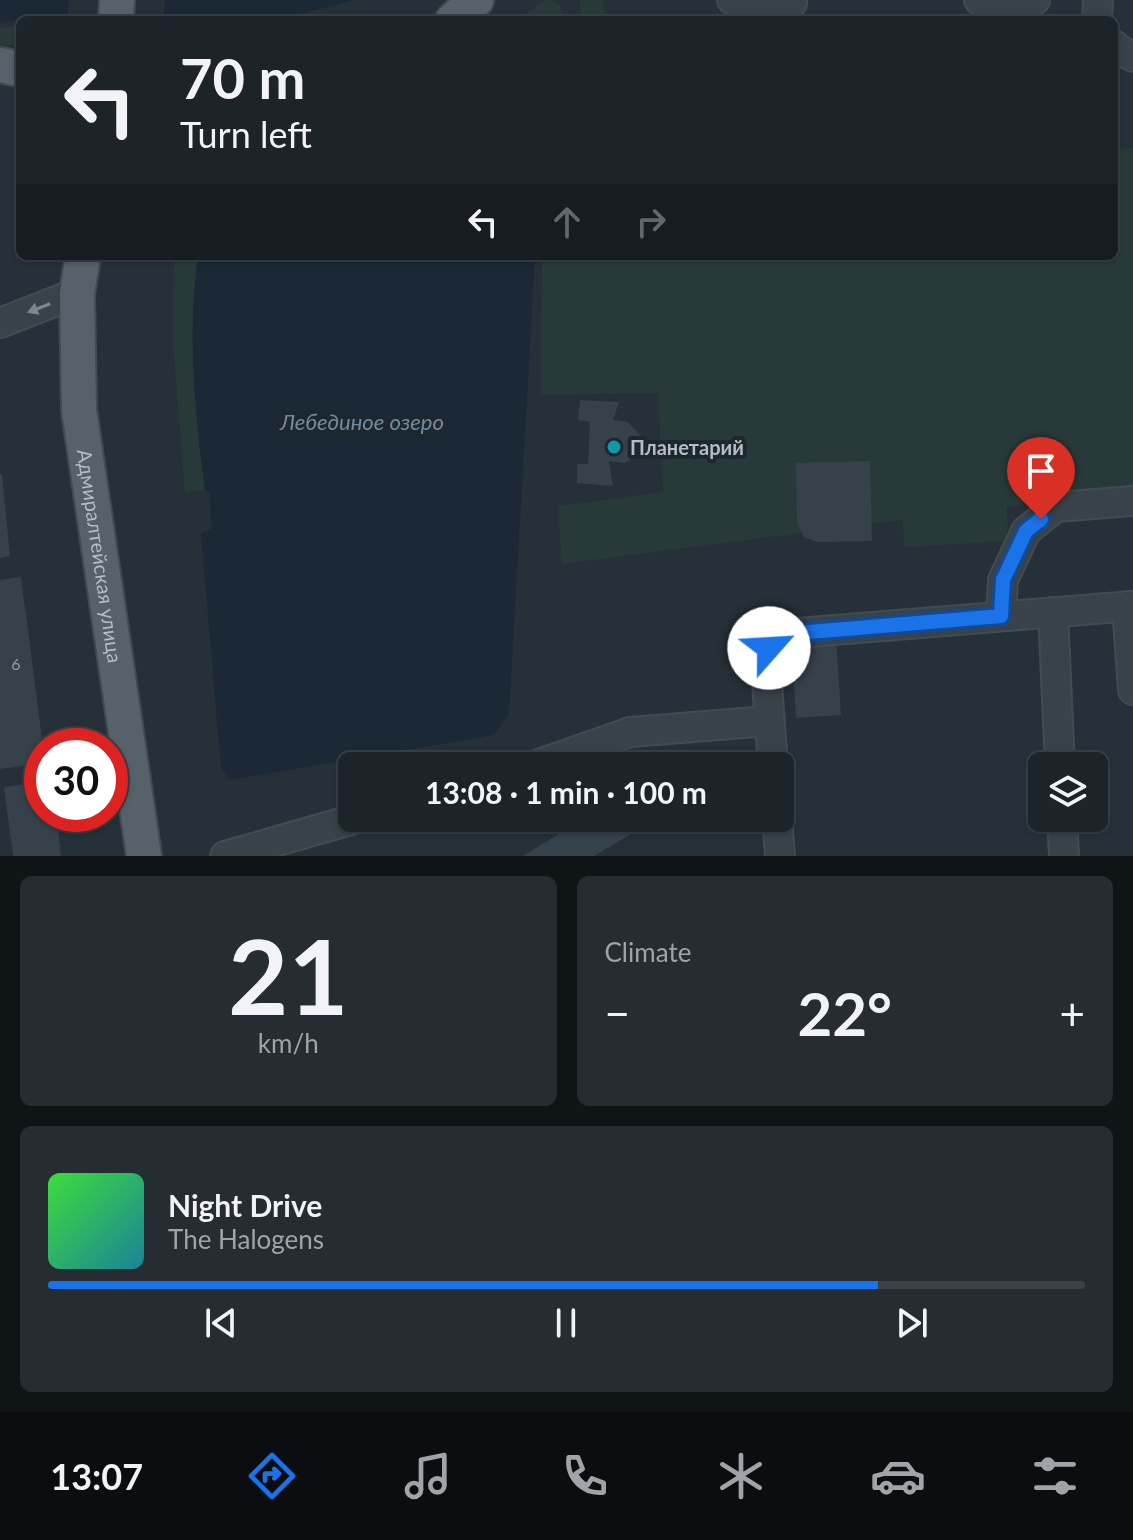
<!DOCTYPE html>
<meta charset="utf-8">
<style>
:root{--surface:#1c242a;--page:#252c32;--text:#f1f3f6;--muted:#a0a4a8;--line:#3a4147;--accent:#1a73e8}
body{margin:0;font-family:Lato,sans-serif;background:var(--page);color:var(--text);height:100vh;display:flex;flex-direction:column;font-size:30px;white-space:nowrap}
*{box-sizing:border-box;margin:0}
p{font-size:26px;color:var(--muted)}
.icon{flex:none;width:44px;height:44px;fill:none;stroke:currentColor;stroke-width:2;stroke-linecap:round;stroke-linejoin:round}
.map{position:relative;height:856px;overflow:hidden}
.details{display:flex;flex-direction:column;gap:20px;padding:20px;background:#0f1417;flex:1}
.details>*{flex:none}
.guide{position:absolute;left:16px;top:16px;width:1102px;height:244px;border-radius:12px;box-shadow:0 2px 6px #0004,0 0 0 2px var(--line);background:#1c242a;color:var(--text);overflow:hidden}
.controls{position:absolute;left:1028px;top:752px;display:grid;gap:16px}
.controls a{display:grid;place-items:center;width:80px;height:80px;border-radius:12px;background:var(--surface);box-shadow:0 2px 6px #0004,0 0 0 2px var(--line);font-size:40px}
.speed{position:absolute;left:24px;top:728px;display:flex;gap:16px;font-size:40px;font-weight:700;text-align:center}
.speed>*{display:grid;place-content:center;width:104px;height:104px;border-radius:50%;background:var(--surface);box-shadow:0 2px 6px #0004,0 0 0 2px var(--line);line-height:1}
.speed .limit{border:12px solid #d22;background:#fff;color:#111}
.pin{position:absolute;display:grid;place-items:center;width:68px;height:68px;color:#fff;margin:-82px -34px;border-radius:50% 50% 50% 0;rotate:-45deg;box-shadow:0 0 8px #0007}
.pin .icon{rotate:45deg}
.me{position:absolute;width:88px;margin:-44px;rotate:64deg;stroke-linejoin:round;filter:drop-shadow(0 0 6px #0008)}
.turn{display:flex;align-items:center;gap:28px;height:168px;padding:0 32px;font-size:36px}
.turn .icon{width:104px;height:104px;stroke-width:2.5}
.turn b{display:block;font-size:56px;line-height:68px}
.lanes{display:flex;align-items:center;height:76px;padding:0 32px;background:#0003;justify-content:center;gap:40px;direction:ltr}
.lanes .off{opacity:.35}
.big{font-size:60px;font-weight:700;line-height:1.1}
.details .widget{flex:1;display:flex;flex-direction:column;justify-content:center;gap:12px;min-width:0;padding:0 28px;border-radius:12px;background:var(--page)}
.details .dial{align-items:center;gap:0}
.dial b{font-size:104px;line-height:1}
.song{display:flex;align-items:center;gap:24px}
.cover{width:96px;height:96px;border-radius:12px;background:linear-gradient(135deg,hsl(120 70% 55%),hsl(190 70% 35%))}
.played{height:8px;border-radius:4px;background:linear-gradient(90deg,var(--accent) 80%,var(--line) 80%)}
.keys{display:flex;justify-content:space-around;direction:ltr}
.heat{display:flex;justify-content:space-between;align-items:center;font-size:44px;direction:ltr}
.details .tiles{flex:1;display:grid;gap:20px;grid-template-columns:1fr 1fr}
.widget:last-child{grid-column:span 2}
.trip{position:absolute;left:338px;top:752px;width:456px;height:80px;border-radius:12px;background:var(--surface);box-shadow:0 2px 6px #0004,0 0 0 2px var(--line);font-weight:700;line-height:80px;text-align:center}
.tabs{display:flex;height:128px;justify-content:space-around;align-items:center;background:#0b0e11;color:var(--muted)}
.tabs .icon{width:56px;height:56px}
.tabs .active{color:var(--accent)}
.tabs b{font-size:36px;color:var(--text)}
.map>svg:first-child{display:block}
.green{fill:#273a39}
.water{fill:#1a2935}
.pier{fill:#253038}
.building{fill:#35424c}
.lines{fill:none;stroke-linecap:round;stroke-linejoin:round}
.minor-casing{stroke:#424b52;stroke-width:32}
.major-casing{stroke:#424b52;stroke-width:38}
.minor{stroke:#384249;stroke-width:28}
.major{stroke:#576169;stroke-width:34}
.oneway{fill:#7c868d}
.route-casing{stroke:#114b97;stroke-width:20}
.route{stroke:#1a73e8;stroke-width:14}
.culture-dot{fill:#0f9aa8;stroke:#1e272e;stroke-width:3}
.labels{text-anchor:middle;dominant-baseline:central;stroke-width:8;stroke-linejoin:round;paint-order:stroke}
.number-label{font-size:16px;fill:#939da6}
.poi-label{font-size:20px;font-weight:bold;fill:#b4bdc5;stroke:#1e272e;text-anchor:start}
.street-label{font-size:20px;fill:#b4bdc5;stroke:#1e272e}
.water-label{font-size:22px;font-style:italic;fill:#718ca0;stroke:#1e272e}
</style>
<div class="map">
<svg width="1133" height="856" viewBox="0 0 1133 856">
<rect width="100%" height="100%" fill="#253038"/>
<g class="green">
<path d="M544,0H553L560,6L563,20H521Z"/>
<path d="M580,0H603L604,14L581,16Z"/>
<path d="M20,26V44L0,46V28Z"/>
<path d="M1133,148V490L1007,507L1008,541L905,547L902,520L562,564L558,506L663,492L658,393L541,395L542,256H1114V149Z"/>
<path d="M174,256H198C187,333 195,413 205,490L185,493L173,344Z"/>
</g>
<g class="water">
<path d="M0,0H354L276,20H86L68,16L0,22Z"/>
<path d="M198,256H535L509,713L494,735L230,780L221,768L201,533L211,529L210,491L205,490C195,413 187,333 198,256Z"/>
</g>
<path class="pier" d="M69,0H165L163,20H67Z"/>
<g class="building">
<path d="M750,14L751,20H701V18Z"/>
<path d="M580,400L619,402L613,420L628,422L640,435L641,443L636,457L624,463L609,461L613,486L577,483V464H588L590,422L578,420Z"/>
<path d="M870,461L872,541L818,542L804,537L797,522L796,463Z"/>
<path d="M0,474H2L10,556L0,558Z"/>
<path d="M21,577L43,746H42V763L0,769V580Z"/>
<path d="M836,636L841,715L796,718L792,651L803,639Z"/>
<path d="M42,782V814H56L61,856H13L4,787Z"/>
<path d="M585,818H646L649,823L594,856H523Z"/>
</g>
<g class="lines">
<g class="minor-casing">
<g id="minor">
<path d="M732,0L792,3"/>
<path d="M979,0L1011,16L1035,0"/>
<path d="M1097,20L1098,0"/>
<path d="M1114,45L1121,51L1133,57"/>
<path d="M0,323L77,293"/>
<path d="M1127,606L1133,690"/>
<path d="M1053,612L1060,766"/>
<path d="M1001,616L1003,580L1026,531L1056,507L1133,501"/>
<path d="M533,766L630,732L769,721"/>
<path d="M773,766L765,655L773,643L785,634L1133,606"/>
<path d="M777,818L780,856"/>
<path d="M1062,818L1064,856"/>
<path d="M225,856L358,818"/>
</g>
</g>
<g class="major-casing">
<g id="major">
<path d="M116,20L117,0"/>
<path d="M453,20L476,0"/>
<path d="M0,65L20,69"/>
<path id="s1" d="M83,256L77,293L79,410L144,856"/>
</g>
</g>
<use href="#minor" class="minor"/>
<use href="#major" class="major"/>
</g>
<defs><path id="oneway-solid" d="M-6-.8H1V-3.2L6.5 0L1 3.2V.8H-6Z" transform="scale(2)"/></defs>
<use class="oneway" href="#oneway-solid" transform="translate(39 308) rotate(159)"/>
<g class="lines">
<g class="route-casing">
<path id="route" d="M769,648L785,634L1001,616L1003,580L1026,531L1041,519"/>
</g>
<use href="#route" class="route"/>
</g>
<circle class="culture-dot" cx="614" cy="447" r="8"/>
<g class="labels">
<g class="number-label">
<text x="16" y="663">6</text>
</g>
<g class="poi-label">
<text x="630" y="447">Планетарий</text>
</g>
<g class="street-label">
<text stroke="none"><textPath href="#s1" startOffset="302">Адмиралтейская улица</textPath></text>
</g>
<g class="water-label">
<text x="362" y="421">Лебединое озеро</text>
</g>
</g>
</svg>
<div class="controls">
<a><svg class="icon" aria-label="layers" viewBox="0 0 24 24"><path d="M12 4l9 5-9 5-9-5zM3 14l9 5 9-5"/></svg></a>
</div>
<div class="speed"><div class="limit">30</div></div>
<div class="pin" style="left:1041px;top:519px;background:#d93025"><svg class="icon" aria-label="arrive" viewBox="0 0 24 24"><path d="M6 21V4h12l-3 4 3 4H6"/></svg></div>
<svg class="me" style="left:769px;top:648px" viewBox="-20 -20 40 40"><circle r="19" fill="#fff"/><path d="M0-13L10 11 0 6-10 11z" fill="#1a73e8"/></svg>
<div class="trip">13:08 · 1 min · 100 m</div>
<div class="guide">
<div class="turn"><svg class="icon" aria-label="left" viewBox="0 0 24 24"><path d="M17 20v-9H6M10 6l-5 5 5 5"/></svg><div><b>70 m</b>Turn left</div></div>
<div class="lanes"><svg class="icon" aria-label="left" viewBox="0 0 24 24"><path d="M17 20v-9H6M10 6l-5 5 5 5"/></svg><svg class="icon off" aria-label="ahead" viewBox="0 0 24 24"><path d="M12 20V5M6 11l6-6 6 6"/></svg><svg class="icon off" aria-label="right" viewBox="0 0 24 24"><path d="M7 20v-9h11M14 6l5 5-5 5"/></svg></div>
</div>
</div>
<section class="details">
<div class="tiles">
<div class="widget dial"><b>21</b><p>km/h</p></div>
<div class="widget"><p>Climate</p>
<div class="heat"><a>−</a><b class="big">22°</b><a>+</a></div>
</div>
<div class="widget">
<div class="song"><i class="cover"></i><div><b>Night Drive</b><p>The Halogens</p></div></div>
<div class="played"></div>
<div class="keys"><svg class="icon" aria-label="previous" viewBox="0 0 24 24"><path d="M18 5L8 12l10 7zM5 5v14"/></svg><svg class="icon" aria-label="pause" viewBox="0 0 24 24"><path d="M8 5v14M16 5v14"/></svg><svg class="icon" aria-label="next" viewBox="0 0 24 24"><path d="M6 5l10 7-10 7zM19 5v14"/></svg></div>
</div>
</div>
</section>
<nav class="tabs">
<b>13:07</b>
<svg class="icon active" aria-label="directions" viewBox="0 0 24 24"><path d="M12 3l9 9-9 9-9-9zM9 14v-3h6M13 9l2 2-2 2"/></svg>
<svg class="icon" aria-label="music" viewBox="0 0 24 24"><path d="M9 18V5l10-2v13"/><circle cx="6" cy="18" r="3"/><circle cx="16" cy="16" r="3"/></svg>
<svg class="icon" aria-label="phone" viewBox="0 0 24 24"><path d="M5 4h4l2 5-3 2q2 4 5 5l2-3 5 2v4C11 20 4 13 5 4z"/></svg>
<svg class="icon" aria-label="climate" viewBox="0 0 24 24"><path d="M12 3v18M4 7l16 10M4 17L20 7"/></svg>
<svg class="icon" aria-label="car" viewBox="0 0 24 24"><path d="M5 17H2v-5l4-1 3-4h7l3 4 3 1v5h-3M9 17h6M6 11h13"/><circle cx="7" cy="17" r="2"/><circle cx="17" cy="17" r="2"/></svg>
<svg class="icon" aria-label="filters" viewBox="0 0 24 24"><path d="M4 7h16M4 17h16"/><circle cx="9" cy="7" r="2"/><circle cx="15" cy="17" r="2"/></svg>
</nav>
